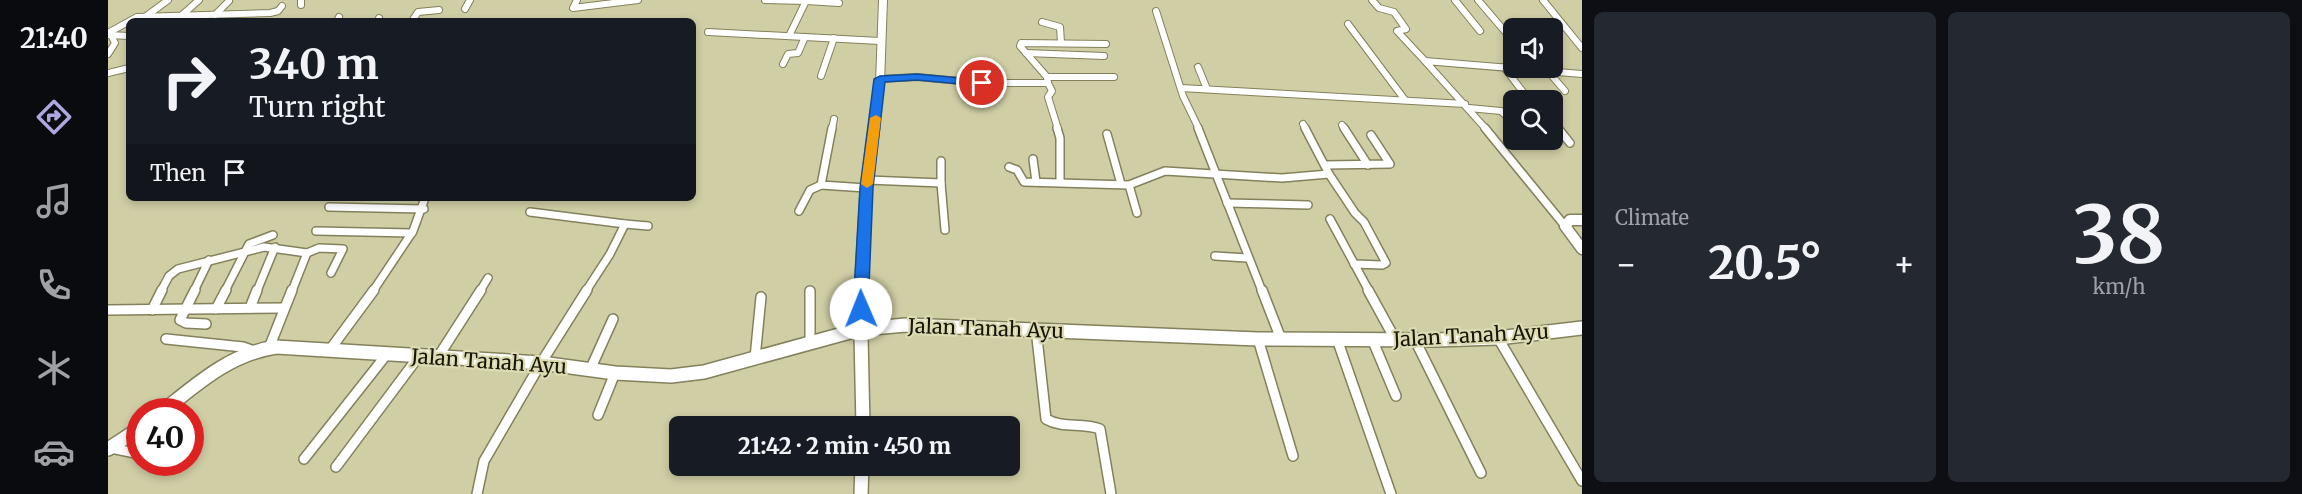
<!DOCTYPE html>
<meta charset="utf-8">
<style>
:root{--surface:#171b24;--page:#242831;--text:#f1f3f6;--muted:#9ea1a6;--accent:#aea7df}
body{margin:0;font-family:Merriweather,serif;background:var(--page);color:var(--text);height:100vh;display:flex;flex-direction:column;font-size:22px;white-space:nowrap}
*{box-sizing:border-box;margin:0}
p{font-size:20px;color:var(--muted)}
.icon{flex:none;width:33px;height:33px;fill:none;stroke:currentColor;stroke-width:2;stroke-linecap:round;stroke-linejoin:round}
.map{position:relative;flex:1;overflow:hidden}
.drawer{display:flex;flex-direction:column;gap:12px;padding:12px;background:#0d0f14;width:720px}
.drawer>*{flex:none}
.top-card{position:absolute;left:18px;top:18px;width:570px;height:183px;border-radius:9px;box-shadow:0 3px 9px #0003;background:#171b24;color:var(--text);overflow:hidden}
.buttons{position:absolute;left:1395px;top:18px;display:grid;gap:12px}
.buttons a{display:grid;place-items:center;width:60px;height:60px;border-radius:9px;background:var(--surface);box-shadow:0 3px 9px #0003;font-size:30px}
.speed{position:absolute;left:18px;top:398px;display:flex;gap:12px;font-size:30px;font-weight:700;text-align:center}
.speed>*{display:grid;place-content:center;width:78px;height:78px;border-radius:50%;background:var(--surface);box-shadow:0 3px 9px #0003;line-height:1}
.speed .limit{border:9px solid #d22;background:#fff;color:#111}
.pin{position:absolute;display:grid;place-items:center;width:51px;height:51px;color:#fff;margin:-26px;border:3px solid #fff;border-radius:50%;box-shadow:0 2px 6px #0007}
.me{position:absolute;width:66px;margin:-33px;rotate:359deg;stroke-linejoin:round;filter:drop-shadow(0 0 4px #0008)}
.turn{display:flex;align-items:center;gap:21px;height:126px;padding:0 24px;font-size:27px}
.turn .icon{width:78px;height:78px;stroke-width:2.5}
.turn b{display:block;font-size:42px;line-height:51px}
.then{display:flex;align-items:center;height:57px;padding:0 24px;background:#0003;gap:12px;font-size:22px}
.big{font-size:45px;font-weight:800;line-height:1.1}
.drawer .widget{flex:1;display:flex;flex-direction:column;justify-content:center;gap:9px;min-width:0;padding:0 21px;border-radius:9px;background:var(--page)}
.drawer .dial{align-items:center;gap:0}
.dial b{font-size:78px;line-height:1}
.heat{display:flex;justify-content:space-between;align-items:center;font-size:33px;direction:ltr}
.drawer .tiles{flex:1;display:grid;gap:12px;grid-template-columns:repeat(2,1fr)}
.trip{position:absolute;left:561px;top:416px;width:351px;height:60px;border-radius:9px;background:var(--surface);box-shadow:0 3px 9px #0003;font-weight:800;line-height:60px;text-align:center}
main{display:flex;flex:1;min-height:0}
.menu{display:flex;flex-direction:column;width:108px;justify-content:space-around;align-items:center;background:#090b0e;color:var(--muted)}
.menu .icon{width:42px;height:42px}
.menu .active{color:var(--accent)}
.menu b{font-size:27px;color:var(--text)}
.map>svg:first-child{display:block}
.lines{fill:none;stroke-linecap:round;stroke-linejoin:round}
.street-far2-casing{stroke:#83815b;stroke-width:8}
.street-far1-casing{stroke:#83815b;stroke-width:10}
.street-casing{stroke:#83815b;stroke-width:12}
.secondary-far2-casing{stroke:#83815b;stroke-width:10}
.secondary-far1-casing{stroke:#83815b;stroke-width:13}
.secondary-casing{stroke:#83815b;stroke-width:16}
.street-far2{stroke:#fff;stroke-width:6}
.street-far1{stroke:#fff;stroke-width:7}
.street{stroke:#fff;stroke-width:9}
.secondary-far2{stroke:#fff;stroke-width:8}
.secondary-far1{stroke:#fff;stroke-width:10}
.secondary{stroke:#fff;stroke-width:13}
.route{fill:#1a73e8;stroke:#114b97;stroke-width:1.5}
.slow{fill:#f59e0b}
.labels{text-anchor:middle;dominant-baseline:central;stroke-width:4.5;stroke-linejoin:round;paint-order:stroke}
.street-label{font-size:20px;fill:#171607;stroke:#dddbb2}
</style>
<main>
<nav class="menu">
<b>21:40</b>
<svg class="icon active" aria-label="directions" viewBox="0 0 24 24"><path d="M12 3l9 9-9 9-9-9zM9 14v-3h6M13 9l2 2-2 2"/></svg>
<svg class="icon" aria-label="music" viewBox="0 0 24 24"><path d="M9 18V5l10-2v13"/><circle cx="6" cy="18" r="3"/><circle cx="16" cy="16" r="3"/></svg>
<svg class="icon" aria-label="phone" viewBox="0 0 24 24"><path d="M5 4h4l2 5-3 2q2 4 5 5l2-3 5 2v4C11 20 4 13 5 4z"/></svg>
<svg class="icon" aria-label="climate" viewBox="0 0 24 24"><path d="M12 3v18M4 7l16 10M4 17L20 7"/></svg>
<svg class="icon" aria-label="car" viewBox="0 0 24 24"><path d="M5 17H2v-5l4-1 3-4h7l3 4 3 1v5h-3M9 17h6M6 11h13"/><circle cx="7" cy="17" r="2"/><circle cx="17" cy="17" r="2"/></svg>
</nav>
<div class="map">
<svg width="1474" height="494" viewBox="0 0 1474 494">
<rect width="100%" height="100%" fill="#d0cea5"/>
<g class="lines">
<g class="street-far2-casing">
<g id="street-far2">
<path d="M193,0V5"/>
<path d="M469,0L465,8L530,0"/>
<path d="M657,0L698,1L681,36"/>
<path d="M1264,0L1271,8L1286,12L1298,29L1289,31L1317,61"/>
<path d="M1347,0L1372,31"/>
<path d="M1370,0L1406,42"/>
<path d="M1435,0L1474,48"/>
<path d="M698,1L731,3"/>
<path d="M357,9L362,0"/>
<path d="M1048,11L1075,96L1091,129"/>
<path d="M107,15L121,1"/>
<path d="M73,16L91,0"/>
<path d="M37,17L60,0"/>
<path d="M229,21L231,17"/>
<path d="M270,21L271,18"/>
<path d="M304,21L310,12L331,10"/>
<path d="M934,22L952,27L953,43"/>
<path d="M1240,24L1297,100"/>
<path d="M600,32L772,41"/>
<path d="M0,33L29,17L162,13L170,11L174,6"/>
<path d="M0,35L21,36"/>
<path d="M918,53L996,56"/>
<path d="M0,54L7,43L3,35"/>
<path d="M675,64L680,54L690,53L697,37"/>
<path d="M1090,67L1099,89"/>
<path d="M1396,67L1421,100"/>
<path d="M1439,70L1457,91"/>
<path d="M0,73L21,68"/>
<path d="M713,76L726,38"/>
<path d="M939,77H1006"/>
<path d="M772,79L809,77L874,83H940L939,77L912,46L913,43L998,44"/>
<path d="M940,83L944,91L940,97L950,129"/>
<path d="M1073,88L1357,104"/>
<path d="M1361,108L1393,111L1406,123"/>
<path d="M1195,124L1198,129"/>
<path d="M1447,124L1451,129"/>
<path d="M1234,125L1237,129"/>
<path d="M724,129L726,119"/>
<path d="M1378,129L1317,61L1474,74"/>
</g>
</g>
<g class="street-far1-casing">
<g id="street-far1">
<path d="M724,128L713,185L758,188"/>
<path d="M949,128L952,138V182"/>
<path d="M1090,128L1154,291"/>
<path d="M1236,128L1260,165"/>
<path d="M1377,128L1457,226"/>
<path d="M1450,128L1462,143"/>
<path d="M999,134L1013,184"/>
<path d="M1418,140L1422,145"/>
<path d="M925,159L928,182"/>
<path d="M1217,165L1282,164L1263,135"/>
<path d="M901,167L909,170L916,182L1021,185L1029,213"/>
<path d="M1221,174L1247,213L1256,222L1278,263L1274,265L1246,264"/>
<path d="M760,180L833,183V161"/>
<path d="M833,183L837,230"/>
<path d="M1021,185L1057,171L1174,178L1221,174L1197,128"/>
<path d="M1119,203L1200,205"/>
<path d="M221,207L316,209"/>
<path d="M691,211L702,190L713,185"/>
<path d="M422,212L517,224L502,254L478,291"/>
<path d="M1222,219L1261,291"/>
<path d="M517,224L540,226"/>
<path d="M208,231L304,233"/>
<path d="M199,253L211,248L235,249L223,273"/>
<path d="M1107,256L1139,258"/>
<path d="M53,291L61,276L70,269L156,247L199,253L184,291"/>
<path d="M86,291L101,260"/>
<path d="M117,291L141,244L165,235"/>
<path d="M149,291L167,247"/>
<path d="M265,291L305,231L317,198"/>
<path d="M372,291L380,278"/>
</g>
</g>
<g class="street-casing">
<g id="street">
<path d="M87,290L72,320L78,323L98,324"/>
<path d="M1154,290L1173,339"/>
<path d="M1260,290L1287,339"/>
<path d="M702,291V342"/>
<path d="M142,308L149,290"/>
<path d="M108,309L118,290"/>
<path d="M0,310L176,308"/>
<path d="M44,310L54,290"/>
<path d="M928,329L938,419C955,429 974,422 992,429L1003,494"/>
<path d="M1390,338L1474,481"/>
<path d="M58,339L135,347L146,351"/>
<path d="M1150,339L1185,456"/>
<path d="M1229,339L1283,494"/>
<path d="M1264,339L1288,396"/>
<path d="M1307,340L1373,473"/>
<path d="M161,348L184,290"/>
<path d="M221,351L266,290"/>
<path d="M330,357L373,290"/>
<path d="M647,358L653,297"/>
<path d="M482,370L505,319"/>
<path d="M490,415L507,373"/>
<path d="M3,448L32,454"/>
<path d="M196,459L279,354"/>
<path d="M228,467L311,356"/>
<path d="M369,494L376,461L433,363L479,290"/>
</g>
</g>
<g class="secondary-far2-casing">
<path id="secondary-far2" d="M766,129L772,83L775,0"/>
</g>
<g class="secondary-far1-casing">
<g id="secondary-far1">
<path d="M1474,220H1462L1457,226L1474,249"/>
<path d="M752,291L758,188L766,128"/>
</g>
</g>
<g class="secondary-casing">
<g id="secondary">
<path d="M752,290L755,426"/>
<path d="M55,411C90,383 122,354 168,347L433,363L507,373L563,376L596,372L753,329L798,325L1150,339L1327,340L1390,338L1474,328"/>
<path d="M0,449L32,428"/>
<path d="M753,494L754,465"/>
</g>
</g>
<use href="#street-far2" class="street-far2"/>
<use href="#street-far1" class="street-far1"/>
<use href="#street" class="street"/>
<use href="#secondary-far2" class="secondary-far2"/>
<use href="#secondary-far1" class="secondary-far1"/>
<use href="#secondary" class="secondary"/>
</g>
<path class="route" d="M809,74L874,80L879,83L874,86L809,80L777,82L765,188L760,309L758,313H747L745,309L752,188L766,79L772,76Z"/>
<path class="slow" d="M768,115L773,118L765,184L759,188L753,184L762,118Z"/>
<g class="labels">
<g class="street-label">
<text transform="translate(878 328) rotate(2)">Jalan Tanah Ayu</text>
<text transform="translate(1363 335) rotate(-3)">Jalan Tanah Ayu</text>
<text transform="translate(381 361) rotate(4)">Jalan Tanah Ayu</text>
</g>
</g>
</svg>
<div class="buttons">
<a><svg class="icon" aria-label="sound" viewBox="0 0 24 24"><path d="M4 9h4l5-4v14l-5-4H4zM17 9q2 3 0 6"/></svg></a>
<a><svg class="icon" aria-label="search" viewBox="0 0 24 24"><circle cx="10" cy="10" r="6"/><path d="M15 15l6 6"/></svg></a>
</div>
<div class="speed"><div class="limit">40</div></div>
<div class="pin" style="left:874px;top:83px;background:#d93025"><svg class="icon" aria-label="arrive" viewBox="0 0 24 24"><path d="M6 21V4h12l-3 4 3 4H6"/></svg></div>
<svg class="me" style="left:753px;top:309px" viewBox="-20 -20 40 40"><circle r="19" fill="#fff"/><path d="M0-13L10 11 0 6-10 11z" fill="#1a73e8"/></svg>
<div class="trip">21:42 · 2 min · 450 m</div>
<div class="top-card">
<div class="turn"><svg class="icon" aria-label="right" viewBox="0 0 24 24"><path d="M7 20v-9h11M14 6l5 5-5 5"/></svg><div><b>340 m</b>Turn right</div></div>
<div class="then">Then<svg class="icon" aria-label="arrive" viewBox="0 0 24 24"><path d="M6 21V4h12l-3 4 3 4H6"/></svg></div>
</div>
</div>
<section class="drawer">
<div class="tiles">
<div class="widget"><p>Climate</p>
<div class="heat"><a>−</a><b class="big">20.5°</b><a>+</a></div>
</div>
<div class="widget dial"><b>38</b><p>km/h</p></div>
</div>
</section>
</main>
